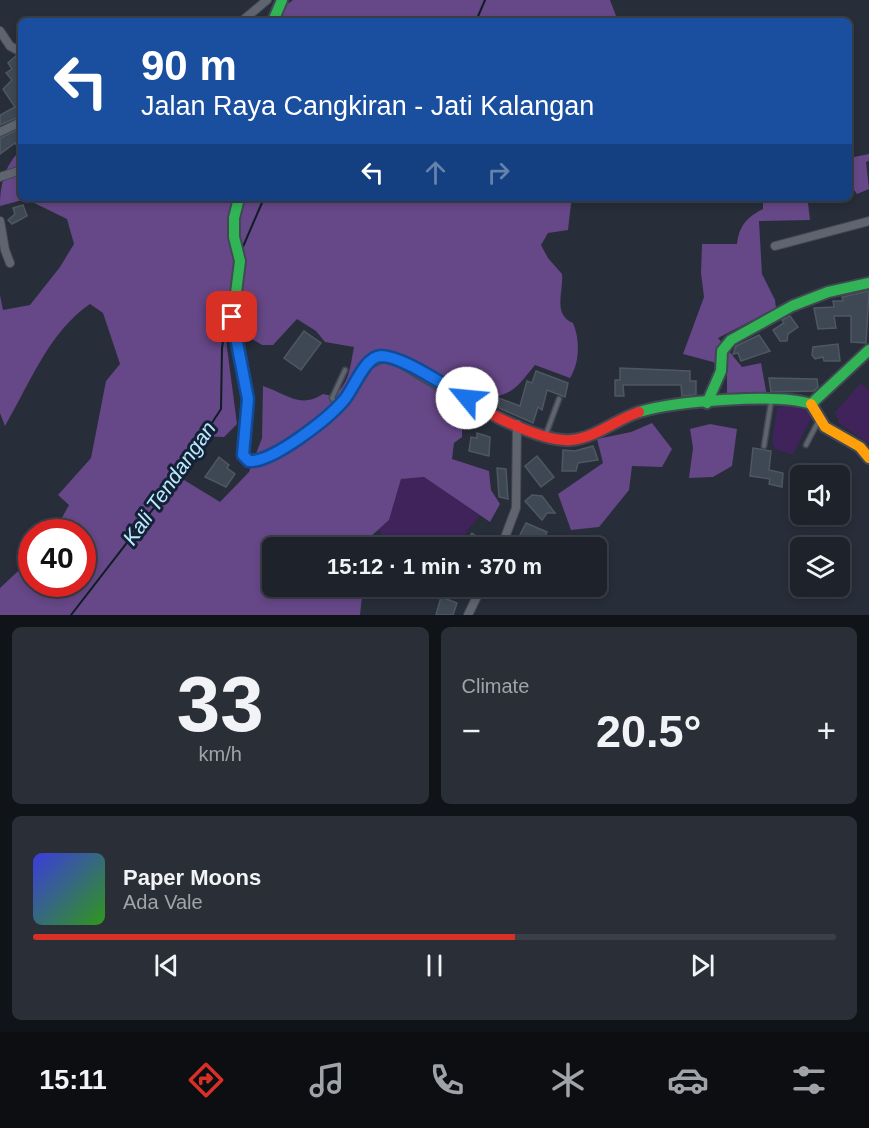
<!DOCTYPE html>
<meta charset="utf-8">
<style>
:root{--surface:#1d222b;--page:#2a2f37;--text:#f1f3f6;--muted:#a0a4a9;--line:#3b3f47;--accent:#d93025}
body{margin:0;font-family:Arial,sans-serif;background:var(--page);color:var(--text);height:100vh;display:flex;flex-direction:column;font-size:22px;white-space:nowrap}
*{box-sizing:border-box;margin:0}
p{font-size:20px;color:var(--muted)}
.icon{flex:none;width:33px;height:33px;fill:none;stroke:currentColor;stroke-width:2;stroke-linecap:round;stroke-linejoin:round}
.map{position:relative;height:615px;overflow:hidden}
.drawer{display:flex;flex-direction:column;gap:12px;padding:12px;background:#101318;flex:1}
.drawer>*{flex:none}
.banner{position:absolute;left:18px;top:18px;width:834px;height:183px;border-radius:9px;box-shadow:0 3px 9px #0003,0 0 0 2px var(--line);background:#1a4fa0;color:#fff;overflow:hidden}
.controls{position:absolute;left:790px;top:465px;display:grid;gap:12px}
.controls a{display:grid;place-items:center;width:60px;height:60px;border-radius:9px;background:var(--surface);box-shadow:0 3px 9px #0003,0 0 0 2px var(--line);font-size:30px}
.speed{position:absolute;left:18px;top:519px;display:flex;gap:12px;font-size:30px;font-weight:700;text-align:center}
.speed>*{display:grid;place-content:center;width:78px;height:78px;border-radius:50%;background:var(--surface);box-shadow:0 3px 9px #0003,0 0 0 2px var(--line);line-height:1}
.speed .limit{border:9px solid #d22;background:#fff;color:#111}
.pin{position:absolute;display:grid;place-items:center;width:51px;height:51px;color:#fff;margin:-26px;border-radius:12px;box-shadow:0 3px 9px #0006}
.me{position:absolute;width:66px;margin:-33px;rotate:298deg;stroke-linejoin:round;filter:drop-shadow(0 0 4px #0008)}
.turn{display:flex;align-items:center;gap:21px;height:126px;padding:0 24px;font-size:27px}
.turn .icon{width:78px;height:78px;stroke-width:2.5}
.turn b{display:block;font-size:42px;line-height:51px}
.lanes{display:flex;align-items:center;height:57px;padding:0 24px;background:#0003;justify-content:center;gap:30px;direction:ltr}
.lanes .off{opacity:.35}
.big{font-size:45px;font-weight:800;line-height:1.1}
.drawer .card{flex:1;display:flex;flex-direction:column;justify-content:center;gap:9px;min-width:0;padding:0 21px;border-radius:9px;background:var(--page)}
.drawer .dial{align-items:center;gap:0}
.dial b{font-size:78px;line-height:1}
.song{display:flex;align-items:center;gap:18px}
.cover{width:72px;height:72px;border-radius:9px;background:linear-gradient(135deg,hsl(240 70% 55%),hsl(110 70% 35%))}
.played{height:6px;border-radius:3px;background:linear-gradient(90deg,var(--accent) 60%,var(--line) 60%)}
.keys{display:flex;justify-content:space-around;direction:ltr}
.heat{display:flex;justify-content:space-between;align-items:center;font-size:33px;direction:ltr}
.drawer .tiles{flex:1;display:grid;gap:12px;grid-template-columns:1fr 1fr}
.card:last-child{grid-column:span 2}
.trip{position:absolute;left:262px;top:537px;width:345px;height:60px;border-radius:9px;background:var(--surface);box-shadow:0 3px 9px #0003,0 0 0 2px var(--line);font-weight:800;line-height:60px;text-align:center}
.tabs{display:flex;height:96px;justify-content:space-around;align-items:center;background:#0c0e11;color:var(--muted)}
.tabs .icon{width:42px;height:42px}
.tabs .active{color:var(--accent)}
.tabs b{font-size:27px;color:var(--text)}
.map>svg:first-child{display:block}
.green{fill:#3f235a}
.forest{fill:#664787;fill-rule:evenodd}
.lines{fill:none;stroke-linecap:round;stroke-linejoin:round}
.stream{stroke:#0e1e23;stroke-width:2}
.building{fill:#3e4854;stroke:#4f5761;stroke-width:1.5}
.lane-casing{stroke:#424853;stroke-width:7}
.street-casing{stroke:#424853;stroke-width:10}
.fast-casing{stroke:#424853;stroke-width:14}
.slow-casing{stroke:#424853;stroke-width:14}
.jam-casing{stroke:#424853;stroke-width:14}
.lane{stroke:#5f646e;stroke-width:4}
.street{stroke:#5f646e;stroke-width:8}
.fast{stroke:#30b455;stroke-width:10}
.slow{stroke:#ff9f0a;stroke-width:10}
.jam{stroke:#e5322d;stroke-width:10}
.route-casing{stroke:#114b97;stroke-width:15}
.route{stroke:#1a73e8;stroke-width:10}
.labels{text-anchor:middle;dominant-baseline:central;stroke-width:6;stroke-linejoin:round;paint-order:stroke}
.water-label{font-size:21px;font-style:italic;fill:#b7ebfd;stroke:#152036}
</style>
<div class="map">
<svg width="869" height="615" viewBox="0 0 869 615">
<rect width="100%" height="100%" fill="#272d39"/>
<g class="green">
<path d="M861,383L869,390V444L839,423L835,412Z"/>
<path d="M792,404L806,406L812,416L793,455L775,449L772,441L777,408Z"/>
<path d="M424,477L480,516L469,528L458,547H394L378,530L389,520L401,479Z"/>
</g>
<g class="forest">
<path d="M293,0H610L618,21H265Z"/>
<path d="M21,150V198H575L571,204L568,230L548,233L541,245L548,258L562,274C564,291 552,314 573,323C580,339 580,362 570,378L535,365C528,373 521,384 512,390C495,402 473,396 456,389L443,406L462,417V437L454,443L452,459L489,471L491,490L500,504L490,522L424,477L401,479L389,520L359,547L273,548V586L363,587L360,615H0V588L31,559L32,584H82V532H54L69,505L58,495L91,458L106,381L120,364L103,313L90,304C49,332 30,383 5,426L0,413V295L3,310L30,305L60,267L74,244L67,219L26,199L0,206C0,185 5,164 21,150ZM297,319L316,331L325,342L354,347C350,366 350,385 332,396L323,394C300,409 287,394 263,386L262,438L249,472L220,502L176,475L184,459L203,436L224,437L237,424L226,340L245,335L262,345H273Z"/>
<path d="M869,154V161L866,162L869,189L857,194L849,183V158Z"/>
<path d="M763,198H816L808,203L810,220L759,221L762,274L775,300L776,308L718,338L742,367L761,363L767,396L727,394V373L713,362L683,354L704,297L701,273L702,244H737C739,226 747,217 763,209Z"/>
<path d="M652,423L672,449L662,467L632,466L629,490L599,527L571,530L558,494L603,463L597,439L631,432Z"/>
<path d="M710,424L737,429L732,466L713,477L689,478L693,448L690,429Z"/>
</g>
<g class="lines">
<g class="stream">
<path d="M476,21L485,0"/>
<path d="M242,249L264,198"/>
<path d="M71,615L170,487L221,409L222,348L234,271"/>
</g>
</g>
<g class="building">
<path d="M16,56L21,59V116L0,125V115L15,107L3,89L12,80L6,73L12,69L8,63Z"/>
<path d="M17,130L21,143L17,146L15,143L0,154V138Z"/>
<path d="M23,205L27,216L12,224L8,220L15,214L13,208Z"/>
<path d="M869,291L866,343L851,342V316H834L836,328L818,329L814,308L834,307L833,301H843L842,297Z"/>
<path d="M790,316L798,327L788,334L787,341H780L773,330L784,323L782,320Z"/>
<path d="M304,331L321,343L301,370L284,358Z"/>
<path d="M759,335L770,351L741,361L738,353L733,354L736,346Z"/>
<path d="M838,344L840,361H824L823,357L815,359L812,355L813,347Z"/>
<path d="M620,368L690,371V381H696V395L682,396L681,385H623L624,396H615V380H620Z"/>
<path d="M536,371L568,383L565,397L547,390L542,410L538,407L533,423L499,408V398L520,406L527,381L532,383Z"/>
<path d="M769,378L817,379L818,387L814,391L771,392Z"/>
<path d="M477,433L490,437L489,456L469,451L471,437L477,438Z"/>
<path d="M593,446L598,460L578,463L576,471H562L563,450L575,451Z"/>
<path d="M753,448L771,451L769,470L783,473L782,487L769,484L770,479L750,476Z"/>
<path d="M537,456L554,477L541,487L525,466Z"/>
<path d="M219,457L229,465L227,468L235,474L226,487L205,477Z"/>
<path d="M497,468L506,469L508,499L499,497Z"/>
<path d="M532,495L542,496L555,513H547L542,520L525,501Z"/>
<path d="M526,523L547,532L542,545L520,535Z"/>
<path d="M472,533L486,543L483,548H469L464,544Z"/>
<path d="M441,597L457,603L453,615H436Z"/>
</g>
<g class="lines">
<g class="lane-casing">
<g id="lane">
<path d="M338,406L332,398L345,370"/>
<path d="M546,434L559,399"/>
<path d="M806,445L818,422"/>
<path d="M764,446L771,402"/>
</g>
</g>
<g class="street-casing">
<g id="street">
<path d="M242,21L267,0"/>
<path d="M0,31L10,46L21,52"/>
<path d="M0,132L21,122"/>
<path d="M0,177L21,170"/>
<path d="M0,221L5,250L10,263"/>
<path d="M775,246L869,221"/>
<path d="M501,548L516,508L517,424"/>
<path d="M468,615L482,586"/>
</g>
</g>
<g class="fast-casing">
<g id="fast">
<path d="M273,21L282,0"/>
<path d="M239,198L234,218V237L240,261L233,317L248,399L243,455L249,461L259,460L285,448L325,419"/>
<path d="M707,403L721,371L722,351L731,340L792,306L828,292L869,283"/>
<path d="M639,412C675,401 778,393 811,404L869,350"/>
</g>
</g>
<g class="slow-casing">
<path id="slow" d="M811,404L825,427L860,447L869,458"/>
</g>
<g class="jam-casing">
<path id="jam" d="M325,419L343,402L368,363L383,356L400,361C438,383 529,444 571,440C595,438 617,419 639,412"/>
</g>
<use href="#lane" class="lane"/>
<use href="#street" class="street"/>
<use href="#fast" class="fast"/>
<use href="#slow" class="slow"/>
<use href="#jam" class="jam"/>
</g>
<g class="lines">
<g class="route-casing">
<path id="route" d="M232,317L248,399L243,455L249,461C272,463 329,418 344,400C354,389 364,357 381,356C403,356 446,387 467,398"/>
</g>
<use href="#route" class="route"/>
</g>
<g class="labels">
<g class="water-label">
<text transform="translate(169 483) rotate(-55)">Kali Tendangan</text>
</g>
</g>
</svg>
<div class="controls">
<a><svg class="icon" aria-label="sound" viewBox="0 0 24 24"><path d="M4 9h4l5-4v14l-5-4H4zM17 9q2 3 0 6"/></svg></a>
<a><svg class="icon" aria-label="layers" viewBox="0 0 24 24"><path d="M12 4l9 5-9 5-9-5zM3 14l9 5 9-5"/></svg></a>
</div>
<div class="speed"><div class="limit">40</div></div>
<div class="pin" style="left:232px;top:317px;background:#d93025"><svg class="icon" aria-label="arrive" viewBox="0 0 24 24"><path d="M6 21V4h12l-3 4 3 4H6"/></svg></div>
<svg class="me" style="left:467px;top:398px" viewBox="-20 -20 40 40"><circle r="19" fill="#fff"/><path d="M0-13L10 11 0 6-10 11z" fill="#1a73e8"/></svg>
<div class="trip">15:12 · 1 min · 370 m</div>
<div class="banner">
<div class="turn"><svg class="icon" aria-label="left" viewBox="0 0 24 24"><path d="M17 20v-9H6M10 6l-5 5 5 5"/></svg><div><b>90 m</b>Jalan Raya Cangkiran - Jati Kalangan</div></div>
<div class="lanes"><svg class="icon" aria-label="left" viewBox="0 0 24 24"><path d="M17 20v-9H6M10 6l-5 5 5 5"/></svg><svg class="icon off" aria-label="ahead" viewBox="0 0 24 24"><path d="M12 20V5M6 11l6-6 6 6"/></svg><svg class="icon off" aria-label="right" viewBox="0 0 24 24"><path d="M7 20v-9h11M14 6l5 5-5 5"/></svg></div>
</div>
</div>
<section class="drawer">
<div class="tiles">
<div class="card dial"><b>33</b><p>km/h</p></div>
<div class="card"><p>Climate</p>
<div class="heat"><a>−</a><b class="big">20.5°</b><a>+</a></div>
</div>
<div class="card">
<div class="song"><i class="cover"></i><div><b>Paper Moons</b><p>Ada Vale</p></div></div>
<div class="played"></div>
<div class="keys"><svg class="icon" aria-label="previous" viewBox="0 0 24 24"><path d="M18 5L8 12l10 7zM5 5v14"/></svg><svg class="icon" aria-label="pause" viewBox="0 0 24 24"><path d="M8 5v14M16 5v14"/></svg><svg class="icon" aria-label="next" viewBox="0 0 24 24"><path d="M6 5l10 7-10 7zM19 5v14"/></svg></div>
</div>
</div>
</section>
<nav class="tabs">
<b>15:11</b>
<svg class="icon active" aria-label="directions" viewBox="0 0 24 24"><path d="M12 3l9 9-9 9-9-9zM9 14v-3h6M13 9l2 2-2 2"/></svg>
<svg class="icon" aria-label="music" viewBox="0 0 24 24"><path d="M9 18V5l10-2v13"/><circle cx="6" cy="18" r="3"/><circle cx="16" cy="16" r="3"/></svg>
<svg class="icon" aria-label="phone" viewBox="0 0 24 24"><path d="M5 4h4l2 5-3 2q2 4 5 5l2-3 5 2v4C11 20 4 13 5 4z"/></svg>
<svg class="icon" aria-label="climate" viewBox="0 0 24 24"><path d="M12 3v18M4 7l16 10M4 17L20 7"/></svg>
<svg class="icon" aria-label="car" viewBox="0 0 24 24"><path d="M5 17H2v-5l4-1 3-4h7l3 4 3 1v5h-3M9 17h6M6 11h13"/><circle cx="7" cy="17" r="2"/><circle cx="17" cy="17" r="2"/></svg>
<svg class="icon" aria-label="filters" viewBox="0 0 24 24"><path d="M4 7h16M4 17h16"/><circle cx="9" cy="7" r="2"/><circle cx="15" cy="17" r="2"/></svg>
</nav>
